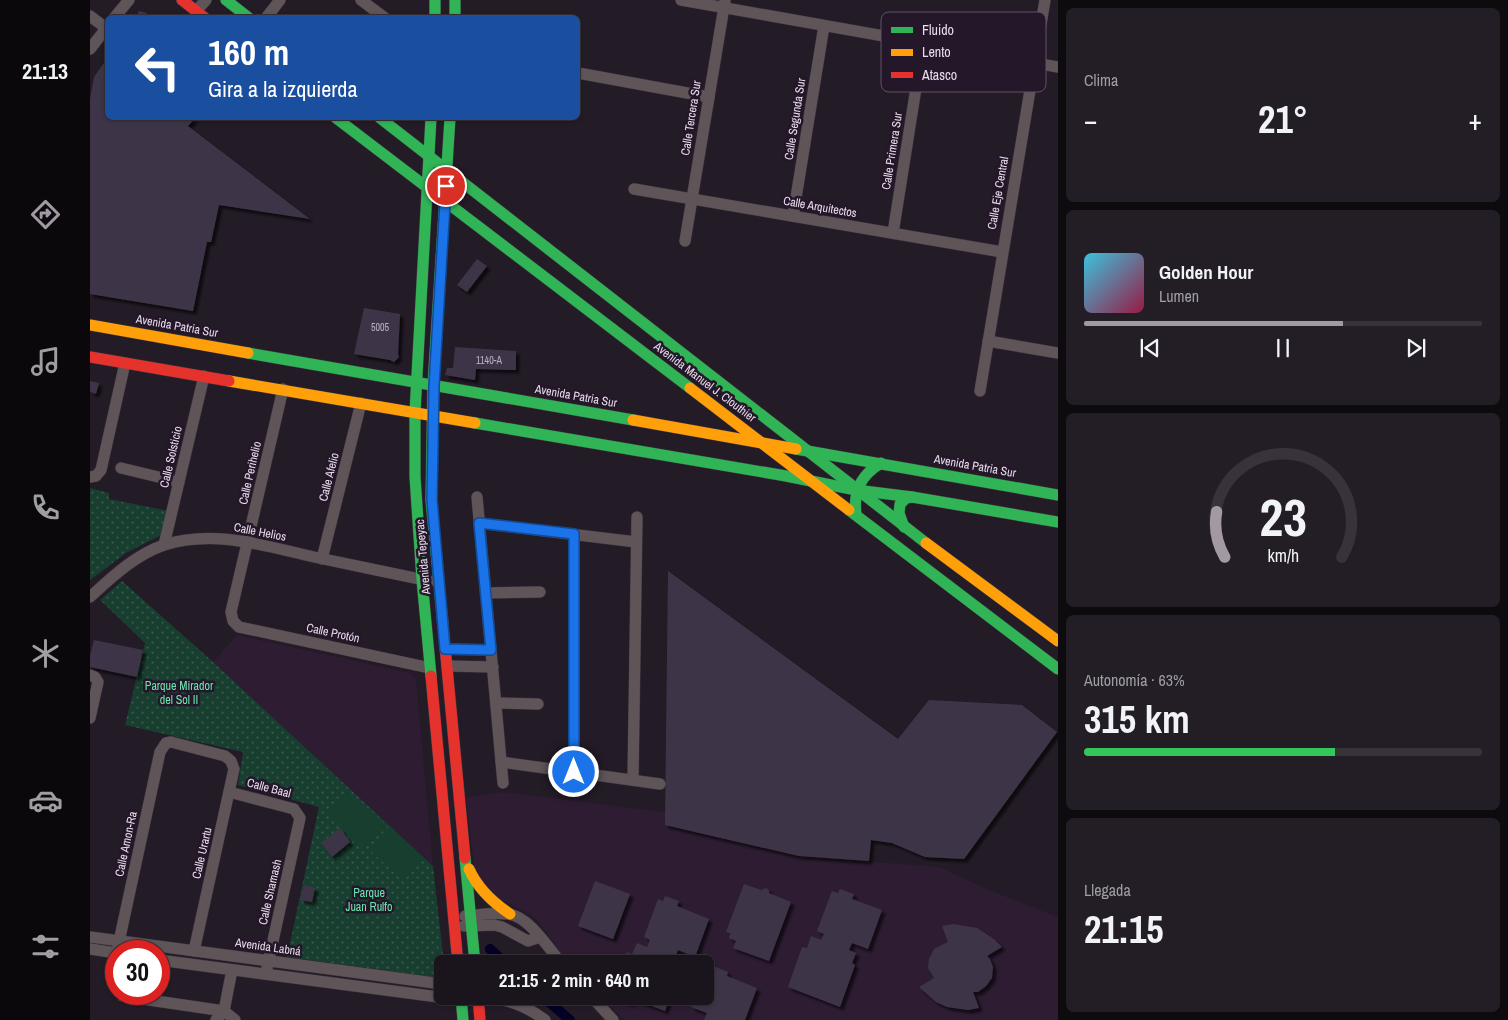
<!DOCTYPE html>
<html lang="es">
<meta charset="utf-8">
<style>
:root{--surface:#1a141c;--page:#231d25;--text:#f1f3f6;--muted:#9f9ea3;--line:#38333b;--accent:#a299a5}
body{margin:0;font-family:"Archivo Narrow",sans-serif;background:var(--page);color:var(--text);height:100vh;display:flex;flex-direction:column;font-size:19px;white-space:nowrap}
*{box-sizing:border-box;margin:0}
p{font-size:16px;color:var(--muted)}
.icon{flex:none;width:28px;height:28px;fill:none;stroke:currentColor;stroke-width:2;stroke-linecap:round;stroke-linejoin:round}
.map{position:relative;flex:1;overflow:hidden}
.sheet{display:flex;flex-direction:column;gap:8px;padding:8px;background:#0e0b0f;width:450px}
.sheet>*{flex:none}
.guide{position:absolute;left:15px;top:15px;width:475px;height:105px;border-radius:8px;box-shadow:0 1px 4px #0004,0 0 0 1px var(--line);background:#1a4fa0;color:#fff;overflow:hidden}
.speed{position:absolute;left:15px;top:940px;display:flex;gap:10px;font-size:25px;font-weight:700;text-align:center}
.speed>*{display:grid;place-content:center;width:65px;height:65px;border-radius:50%;background:var(--surface);box-shadow:0 1px 4px #0004,0 0 0 1px var(--line);line-height:1}
.speed .limit{border:8px solid #d22;background:#fff;color:#111}
.pin{position:absolute;display:grid;place-items:center;width:42px;height:42px;color:#fff;margin:-21px;border:2px solid #fff;border-radius:50%;box-shadow:0 1px 5px #0007}
.me{position:absolute;width:55px;margin:-28px;rotate:0deg;stroke-linejoin:round;filter:drop-shadow(0 0 4px #0008)}
.turn{display:flex;align-items:center;gap:18px;height:105px;padding:0 20px;font-size:22px}
.turn .icon{width:65px;height:65px;stroke-width:2.5}
.turn b{display:block;font-size:35px;line-height:42px}
.big{font-size:38px;font-weight:800;line-height:1.1}
.sheet .card{flex:1;display:flex;flex-direction:column;justify-content:center;gap:8px;min-width:0;padding:0 18px;border-radius:8px;background:var(--page)}
.sheet .dial{align-items:center;gap:0}
.dial svg{height:130px;overflow:visible;fill:none;stroke:var(--line);stroke-width:7;stroke-linecap:round;text-anchor:middle}
.dial text{fill:var(--text);stroke:none}
.song{display:flex;align-items:center;gap:15px}
.cover{width:60px;height:60px;border-radius:8px;background:linear-gradient(135deg,hsl(190 70% 55%),hsl(340 70% 35%))}
.played{height:5px;border-radius:2px;background:linear-gradient(90deg,var(--accent) 65%,var(--line) 65%)}
.keys{display:flex;justify-content:space-around;direction:ltr}
.heat{display:flex;justify-content:space-between;align-items:center;font-size:28px;direction:ltr}
.charge{height:8px;border-radius:4px;background:linear-gradient(90deg,#34c759 63%,var(--line) 0)}
.trip{position:absolute;left:344px;top:955px;width:280px;height:50px;border-radius:8px;background:var(--surface);box-shadow:0 1px 4px #0004,0 0 0 1px var(--line);font-weight:800;line-height:50px;text-align:center}
main{display:flex;flex:1;min-height:0}
.tab-bar{display:flex;flex-direction:column;width:90px;justify-content:space-around;align-items:center;background:#0a080b;color:var(--muted)}
.tab-bar .icon{width:35px;height:35px}
.tab-bar .on{color:var(--accent)}
.tab-bar b{font-size:22px;color:var(--text)}
.map>svg:first-child{display:block}
.built{fill:#2d1c32}
.park{fill:url(#park-dots)}
.garden{fill:#183e30}
.lines{fill:none;stroke-linecap:round;stroke-linejoin:round}
.canal{stroke:#030226;stroke-width:10}
.building{fill:#3d3546;filter:url(#shadow)}
.street-casing{stroke:#3e3741;stroke-width:12}
.fast-casing{stroke:#3e3741;stroke-width:12}
.slow-casing{stroke:#3e3741;stroke-width:12}
.jam-casing{stroke:#3e3741;stroke-width:12}
.street{stroke:#5f5458;stroke-width:11}
.fast{stroke:#30b455;stroke-width:11}
.slow{stroke:#ff9f0a;stroke-width:11}
.jam{stroke:#e5322d;stroke-width:11}
.route-casing{stroke:#114b97;stroke-width:12}
.route{stroke:#1a73e8;stroke-width:9}
.labels{text-anchor:middle;dominant-baseline:central;stroke-width:5;stroke-linejoin:round;paint-order:stroke}
.number-label{font-size:10px;fill:#bcb3c1}
.street-label{font-size:12px;fill:#e7ddea;stroke:#25172a}
.park-label{font-size:12px;fill:#6ae6af;stroke:#25172a}
.key{fill:#25172a;stroke:#5f5264;stroke-width:1}
.key-label{font-size:14px;fill:#e7ddea}
</style>
<main>
<nav class="tab-bar">
<b>21:13</b>
<svg class="icon on" aria-label="directions" viewBox="0 0 24 24"><path d="M12 3l9 9-9 9-9-9zM9 14v-3h6M13 9l2 2-2 2"/></svg>
<svg class="icon" aria-label="music" viewBox="0 0 24 24"><path d="M9 18V5l10-2v13"/><circle cx="6" cy="18" r="3"/><circle cx="16" cy="16" r="3"/></svg>
<svg class="icon" aria-label="phone" viewBox="0 0 24 24"><path d="M5 4h4l2 5-3 2q2 4 5 5l2-3 5 2v4C11 20 4 13 5 4z"/></svg>
<svg class="icon" aria-label="climate" viewBox="0 0 24 24"><path d="M12 3v18M4 7l16 10M4 17L20 7"/></svg>
<svg class="icon" aria-label="car" viewBox="0 0 24 24"><path d="M5 17H2v-5l4-1 3-4h7l3 4 3 1v5h-3M9 17h6M6 11h13"/><circle cx="7" cy="17" r="2"/><circle cx="17" cy="17" r="2"/></svg>
<svg class="icon" aria-label="filters" viewBox="0 0 24 24"><path d="M4 7h16M4 17h16"/><circle cx="9" cy="7" r="2"/><circle cx="15" cy="17" r="2"/></svg>
</nav>
<div class="map">
<svg width="968" height="1020" viewBox="0 0 968 1020">
<defs>
<pattern id="park-dots" width="8" height="8" patternUnits="userSpaceOnUse" patternTransform="scale(1.25)"><rect width="8" height="8" fill="#183e30"/><path d="M2 2h.1M6 6h.1" fill="none" stroke="#3a594e" stroke-width="1.8" stroke-linecap="round"/></pattern>
<filter id="shadow"><feDropShadow dx="3.5" dy="3.5" stdDeviation="1" flood-color="#0009"/></filter>
</defs>
<rect width="100%" height="100%" fill="#231b26"/>
<g class="built">
<path d="M147,635L320,673L326,679L343,866L123,662Z"/>
<path d="M414,792L575,812L709,856L850,867L894,888L968,917V1020H534L509,996H615V964H479L446,918L406,897L393,884L384,866L376,797Z"/>
</g>
<g class="park">
<path d="M0,488L19,493V499L79,511L73,534L36,553L0,580Z"/>
<path d="M32,581L123,662L343,866L354,964L352,978L197,957L229,807L148,785L153,752L35,725L55,643L10,600Z"/>
</g>
<g class="garden">
<path d="M260,792L295,824L275,846L240,814Z"/>
<path d="M298,827L333,860L313,881L279,849Z"/>
</g>
<g class="lines">
<g class="canal">
<path d="M400,949L416,964"/>
<path d="M452,996L480,1020"/>
</g>
</g>
<g class="building">
<path d="M49,11L57,13L56,18H45Z"/>
<path d="M18,57V118H105L98,126L220,219L129,205L121,242H117L103,311L0,294V99L4,77Z"/>
<path d="M387,259L397,266L377,292L367,285Z"/>
<path d="M274,308L310,314L308,354L309,357L304,362L300,360L264,354Z"/>
<path d="M365,347L426,351V370L386,369L385,380L355,375L357,368H363Z"/>
<path d="M0,381L9,383L6,394L0,392Z"/>
<path d="M578,571L808,739L839,700L932,705L967,732L874,859L835,857L802,843L781,840L779,861L709,856L575,825Z"/>
<path d="M4,640L53,650L47,677L0,667V656Z"/>
<path d="M250,828L260,842L242,857L231,843Z"/>
<path d="M505,881L540,894L523,939L488,926Z"/>
<path d="M654,884L671,890L676,888L679,890V893L701,902L679,961L643,948L646,941L639,938L640,933L636,932Z"/>
<path d="M214,885L225,888L222,902L210,900Z"/>
<path d="M750,889L764,894L762,899L792,910L778,949L762,943L759,950L766,953L762,963L765,965L750,1007L698,987L712,947L717,948L721,936L731,940L734,934L727,931L742,891L748,893Z"/>
<path d="M575,896L589,901L587,906L619,919L605,957L588,950L585,958L589,960L588,964H532L537,952L542,954L547,943L557,947L560,940L554,937L568,899L573,901Z"/>
<path d="M863,924L887,928L904,939L912,947L897,956L900,959L903,967L902,978L896,986L888,992H883L889,1008L878,1010L857,1007L846,1002L829,987L844,978L838,968L839,959L844,949L858,942L852,926Z"/>
<path d="M623,966L638,972L637,976L667,988L655,1020H614L617,1013L601,1007L605,996H615V970L616,968L621,970Z"/>
<path d="M526,996H580L575,1011L543,999L541,1004L525,998Z"/>
</g>
<g class="lines">
<g class="street-casing">
<g id="street">
<path d="M271,0L295,18"/>
<path d="M591,0L968,67"/>
<path d="M106,11L116,0"/>
<path d="M0,16L16,28"/>
<path d="M24,18L39,0"/>
<path d="M176,18L190,0"/>
<path d="M0,49L18,26"/>
<path d="M488,73L619,97"/>
<path d="M544,189L912,252"/>
<path d="M703,216L734,26"/>
<path d="M803,233L833,44"/>
<path d="M595,241L635,1"/>
<path d="M898,341L968,353"/>
<path d="M193,389L141,612L143,621L149,627L340,668"/>
<path d="M890,391L955,0"/>
<path d="M31,468L89,482"/>
<path d="M0,477L6,476L11,470L35,363"/>
<path d="M387,497L413,783"/>
<path d="M389,523L546,542"/>
<path d="M74,545L114,376"/>
<path d="M232,559L271,403"/>
<path d="M396,593L450,592"/>
<path d="M0,597C22,577 45,555 74,545C124,529 175,546 224,557C262,565 301,573 339,581"/>
<path d="M355,649L401,650"/>
<path d="M357,666L403,667"/>
<path d="M0,675L5,677L8,682L0,718"/>
<path d="M406,703L448,704"/>
<path d="M411,762L570,784"/>
<path d="M484,772V534"/>
<path d="M543,780L547,517"/>
<path d="M139,792L204,809L210,818L177,968"/>
<path d="M375,916C389,915 404,912 418,914C439,916 459,949 472,964"/>
<path d="M374,926L404,925L412,927L438,941L450,937"/>
<path d="M0,937L352,984"/>
<path d="M0,949L26,953"/>
<path d="M27,951L70,752L76,743L81,742L135,756L141,761L144,769L104,951"/>
<path d="M69,960L371,1000C405,995 428,1000 455,1020"/>
<path d="M32,996L134,1011"/>
<path d="M501,996L523,1020"/>
<path d="M134,1011L145,1020"/>
<path d="M126,1020L134,1011L142,970"/>
</g>
</g>
<g class="fast-casing">
<g id="fast">
<path d="M136,0L159,18"/>
<path d="M345,0V18"/>
<path d="M365,0V18"/>
<path d="M246,118L600,388"/>
<path d="M290,118L836,543"/>
<path d="M341,118L325,412V477L332,580L341,676"/>
<path d="M158,353L543,420"/>
<path d="M385,423L696,476L766,490L822,497L968,522"/>
<path d="M706,449L968,495"/>
<path d="M759,510L968,669"/>
<path d="M766,514C763,491 771,475 791,463"/>
<path d="M814,527L809,513L810,504L816,498L822,497"/>
<path d="M353,625L341,500L343,385L360,118"/>
<path d="M375,858L385,964"/>
<path d="M371,996L373,1020"/>
</g>
</g>
<g class="slow-casing">
<g id="slow">
<path d="M0,325L158,353"/>
<path d="M139,381L385,423"/>
<path d="M600,388L759,510"/>
<path d="M543,420L706,449"/>
<path d="M836,543L968,641"/>
<path d="M379,869C388,889 402,902 420,914"/>
</g>
</g>
<g class="jam-casing">
<g id="jam">
<path d="M92,0L115,18"/>
<path d="M0,357L139,381"/>
<path d="M353,625L375,858"/>
<path d="M341,676L368,964"/>
<path d="M388,996L390,1020"/>
</g>
</g>
<use href="#street" class="street"/>
<use href="#fast" class="fast"/>
<use href="#slow" class="slow"/>
<use href="#jam" class="jam"/>
</g>
<g class="lines">
<g class="route-casing">
<path id="route" d="M356,186L344,386L342,500L355,649L401,650L389,523L484,534V772"/>
</g>
<use href="#route" class="route"/>
</g>
<g class="labels">
<g class="number-label">
<text x="290" y="327">5005</text>
<text x="399" y="360">1140-A</text>
</g>
<g class="street-label">
<text transform="translate(601 118) rotate(-81)">Calle Tercera Sur</text>
<text transform="translate(705 119) rotate(-81)">Calle Segunda Sur</text>
<text transform="translate(802 151) rotate(-81)">Calle Primera Sur</text>
<text transform="translate(908 193) rotate(-80)">Calle Eje Central</text>
<text transform="translate(730 207) rotate(10)">Calle Arquitectos</text>
<text transform="translate(87 326) rotate(10)">Avenida Patria Sur</text>
<text transform="translate(615 382) rotate(37)">Avenida Manuel J. Clouthier</text>
<text transform="translate(486 396) rotate(10)">Avenida Patria Sur</text>
<text transform="translate(81 457) rotate(-77)">Calle Solsticio</text>
<text transform="translate(885 466) rotate(10)">Avenida Patria Sur</text>
<text transform="translate(160 473) rotate(-77)">Calle Perihelio</text>
<text transform="translate(239 477) rotate(-76)">Calle Afelio</text>
<text transform="translate(170 532) rotate(11)">Calle Helios</text>
<text transform="translate(333 557) rotate(-95)">Avenida Tepeyac</text>
<text transform="translate(243 633) rotate(12)">Calle Protón</text>
<text transform="translate(179 788) rotate(15)">Calle Baal</text>
<text transform="translate(36 844) rotate(-78)">Calle Amon-Ra</text>
<text transform="translate(112 853) rotate(-77)">Calle Urartu</text>
<text transform="translate(180 892) rotate(-77)">Calle Shamash</text>
<text transform="translate(178 947) rotate(8)">Avenida Labná</text>
</g>
<g class="park-label">
<text x="89" y="686">Parque Mirador<tspan x="89" dy="14">del Sol II</tspan></text>
<text x="279" y="893">Parque<tspan x="279" dy="14">Juan Rulfo</tspan></text>
</g>
</g>
<rect x="791" y="12" width="165" height="80" rx="8" class="key"/>
<rect x="801" y="27" width="22" height="6" fill="#30b455"/>
<rect x="801" y="49" width="22" height="7" fill="#ff9f0a"/>
<rect x="801" y="72" width="22" height="6" fill="#e5322d"/>
<g class="key-label">
<text x="832" y="35">Fluido</text>
<text x="832" y="57">Lento</text>
<text x="832" y="80">Atasco</text>
</g>
</svg>
<div class="speed"><div class="limit">30</div></div>
<div class="pin" style="left:356px;top:186px;background:#d93025"><svg class="icon" aria-label="arrive" viewBox="0 0 24 24"><path d="M6 21V4h12l-3 4 3 4H6"/></svg></div>
<svg class="me" style="left:484px;top:772px" viewBox="-20 -20 40 40"><circle r="17" fill="#1a73e8" stroke="#fff" stroke-width="3"/><path d="M0-11L8 9 0 5-8 9z" fill="#fff"/></svg>
<div class="trip">21:15 · 2 min · 640 m</div>
<div class="guide">
<div class="turn"><svg class="icon" aria-label="left" viewBox="0 0 24 24"><path d="M17 20v-9H6M10 6l-5 5 5 5"/></svg><div><b>160 m</b>Gira a la izquierda</div></div>
</div>
</div>
<section class="sheet">
<div class="card"><p>Clima</p>
<div class="heat"><a>−</a><b class="big">21°</b><a>+</a></div>
</div>
<div class="card">
<div class="song"><i class="cover"></i><div><b>Golden Hour</b><p>Lumen</p></div></div>
<div class="played"></div>
<div class="keys"><svg class="icon" aria-label="previous" viewBox="0 0 24 24"><path d="M18 5L8 12l10 7zM5 5v14"/></svg><svg class="icon" aria-label="pause" viewBox="0 0 24 24"><path d="M8 5v14M16 5v14"/></svg><svg class="icon" aria-label="next" viewBox="0 0 24 24"><path d="M6 5l10 7-10 7zM19 5v14"/></svg></div>
</div>
<div class="card dial"><svg viewBox="0 0 100 80">
<path d="M14 69A42 42 0 1 1 86 69"/>
<path d="M14 69A42 42 0 0 1 9 41" stroke="#a299a5"/>
<text x="50" y="56" font-size="32" font-weight="700">23</text>
<text x="50" y="72" font-size="11">km/h</text>
</svg></div>
<div class="card"><p>Autonomía · 63%</p><b class="big">315 km</b><div class="charge"></div></div>
<div class="card"><p>Llegada</p><b class="big">21:15</b></div>
</section>
</main>
